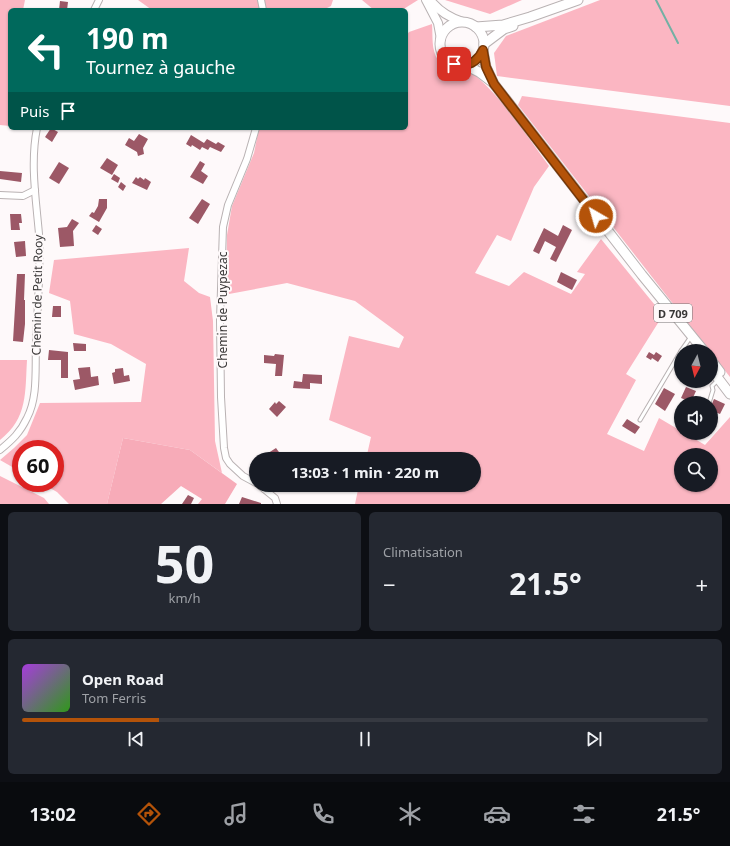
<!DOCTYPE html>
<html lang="fr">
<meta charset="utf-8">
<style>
:root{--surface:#171b24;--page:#242831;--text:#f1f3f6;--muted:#9ea1a6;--line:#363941;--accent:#b45309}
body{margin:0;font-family:"Noto Sans",sans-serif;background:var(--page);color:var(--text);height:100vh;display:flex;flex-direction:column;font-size:15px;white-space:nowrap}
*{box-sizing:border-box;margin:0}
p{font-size:13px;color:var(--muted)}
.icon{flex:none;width:22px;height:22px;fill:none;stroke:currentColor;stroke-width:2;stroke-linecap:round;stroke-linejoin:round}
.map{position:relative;height:504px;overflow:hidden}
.details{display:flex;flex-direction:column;gap:8px;padding:8px;background:#0d0f14;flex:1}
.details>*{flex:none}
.hud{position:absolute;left:8px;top:8px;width:400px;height:122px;border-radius:6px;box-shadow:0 1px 3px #0004;background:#00695c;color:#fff;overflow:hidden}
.needle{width:26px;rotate:187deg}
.controls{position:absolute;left:674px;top:344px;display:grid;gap:8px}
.controls a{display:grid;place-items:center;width:44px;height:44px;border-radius:50%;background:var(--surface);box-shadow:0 1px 3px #0004;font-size:20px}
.speed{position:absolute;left:12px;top:440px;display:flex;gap:8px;font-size:20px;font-weight:700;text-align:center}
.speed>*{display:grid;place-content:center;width:52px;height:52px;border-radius:50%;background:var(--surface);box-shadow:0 1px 3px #0004;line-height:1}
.speed .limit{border:6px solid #d22;background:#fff;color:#111}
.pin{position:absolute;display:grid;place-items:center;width:34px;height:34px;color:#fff;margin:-17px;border-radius:8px;box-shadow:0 2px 6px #0006}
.me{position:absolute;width:44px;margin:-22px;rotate:322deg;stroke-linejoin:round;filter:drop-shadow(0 0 3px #0008)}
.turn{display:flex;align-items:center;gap:14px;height:84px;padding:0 12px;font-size:18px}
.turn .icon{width:52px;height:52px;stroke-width:2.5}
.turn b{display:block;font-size:28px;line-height:34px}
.then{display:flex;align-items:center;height:38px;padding:0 12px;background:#0003;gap:8px;font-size:15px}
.big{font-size:30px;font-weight:700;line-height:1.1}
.details .card{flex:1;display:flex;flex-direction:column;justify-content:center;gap:6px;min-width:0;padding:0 14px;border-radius:6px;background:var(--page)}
.details .dial{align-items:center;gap:0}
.dial b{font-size:52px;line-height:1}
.song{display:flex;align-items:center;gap:12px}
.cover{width:48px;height:48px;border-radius:6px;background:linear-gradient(135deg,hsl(280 70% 55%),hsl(110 70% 35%))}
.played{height:4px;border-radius:2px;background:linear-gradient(90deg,var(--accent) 20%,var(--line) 20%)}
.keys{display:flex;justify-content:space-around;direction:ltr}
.heat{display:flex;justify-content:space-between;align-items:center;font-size:22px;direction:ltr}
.details .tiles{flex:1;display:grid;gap:8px;grid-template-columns:1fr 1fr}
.card:last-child{grid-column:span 2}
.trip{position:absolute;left:249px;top:452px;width:232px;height:40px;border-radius:20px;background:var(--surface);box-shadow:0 1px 3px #0004;font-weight:700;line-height:40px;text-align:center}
.menu{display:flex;height:64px;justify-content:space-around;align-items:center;background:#090b0e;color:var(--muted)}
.menu .icon{width:28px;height:28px}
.menu .on{color:var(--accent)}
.menu b{font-size:18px;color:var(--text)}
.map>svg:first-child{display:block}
.green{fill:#fbb6c2;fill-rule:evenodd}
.forest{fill:#f7abb8}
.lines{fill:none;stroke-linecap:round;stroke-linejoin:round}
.stream{stroke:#73b0a4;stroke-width:2}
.building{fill:#9c5866}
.service-casing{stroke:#b9b2b3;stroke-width:5}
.minor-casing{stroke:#b9b2b3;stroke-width:8}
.secondary-casing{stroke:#b9b2b3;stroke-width:10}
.primary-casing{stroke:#b9b2b3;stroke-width:11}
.service{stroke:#fff;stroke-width:3}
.minor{stroke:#fff;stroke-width:6}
.secondary{stroke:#fff;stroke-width:8}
.primary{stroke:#fff;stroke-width:9}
.route-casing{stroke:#753606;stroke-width:10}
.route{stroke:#b45309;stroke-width:7}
.labels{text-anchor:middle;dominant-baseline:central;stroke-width:4;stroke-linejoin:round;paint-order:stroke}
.shield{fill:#fef9fa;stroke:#737071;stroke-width:1}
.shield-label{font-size:11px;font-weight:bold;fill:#383636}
.street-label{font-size:12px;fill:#383636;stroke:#fef9fa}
</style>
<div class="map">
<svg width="730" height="504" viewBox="0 0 730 504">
<rect width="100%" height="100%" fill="#fef9fa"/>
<g class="green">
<path d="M0,0H25L23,10H10V126L0,125Z"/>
<path d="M138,0H333L331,6L323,10H152Z"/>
<path d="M362,0H418L402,10H374Z"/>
<path d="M445,0H522L490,14Z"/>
<path d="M600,0H730V106L497,76L494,53L506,36Z"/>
<path d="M432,24C433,36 431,50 438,60C449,75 465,66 476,76C505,101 526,135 549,166L534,187L511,241L497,235L475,273L509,286L524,272L571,294L585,274L577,272L601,239L663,315L626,374L636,380L607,434L644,451L659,418L681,431V433H685L705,445L730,417V504H355L359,485H474V459H366L371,437L329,420L349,336L399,348L404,337L355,301L287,283L229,294L226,290L227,235L232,206L254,153L259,128H406V36L409,32ZM681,455H711V485H681Z"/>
<path d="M522,96L730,123V377L518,105Z"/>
<path d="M189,248L184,281L199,293L210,297L213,321L215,441L222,473L190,450L123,438L107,504H69L57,492L41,483H55V449H21V472L0,460L14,448L27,435L40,403L141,402L146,364L111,344L74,334L70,301L49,293L54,260Z"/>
<path d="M0,360H27C25,392 28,418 0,440Z"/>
<path d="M0,476L44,498L49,504H0Z"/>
</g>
<path class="forest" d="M123,438L190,450L237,484L225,504H198L202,499L181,486L161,504H107Z"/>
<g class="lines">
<path class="stream" d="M656,0L678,43"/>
</g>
<g class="building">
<path d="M60,1L68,2L67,10H59Z"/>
<path d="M51,128L58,132L52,142L45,137Z"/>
<path d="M139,134L148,139L143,148L144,154L138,156L137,152L125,145L129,138L134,141Z"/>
<path d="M191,135L204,143L207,139L216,144L218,142L225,146L221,152L210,147L208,150L202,147L200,150L192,145L191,147L186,144Z"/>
<path d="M107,158L118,165L112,175L100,168Z"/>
<path d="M200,161L205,164L201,171L208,176L203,184L190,177Z"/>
<path d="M59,162L69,168L59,184L49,178Z"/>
<path d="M0,171L22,173L21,182L0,179Z"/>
<path d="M114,174L120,178L118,183L111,179Z"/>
<path d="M136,177L138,179L140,177L144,180L145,178L151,182L147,190L132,183Z"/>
<path d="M121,182L126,186L123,191L118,187Z"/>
<path d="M99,199H107V208L99,222L89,216L92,212L94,213L98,206Z"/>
<path d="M202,199L210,204L198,224L189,218Z"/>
<path d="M10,214H21L22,223H19L20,230H11Z"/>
<path d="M72,219L79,223L73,231L74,246L60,247L58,228L67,227Z"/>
<path d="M96,225L102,229L98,235L92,231Z"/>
<path d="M563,225L572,230L556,262L550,259L556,247L545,241L539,254L533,251L544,228L558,236Z"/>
<path d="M25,241L26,256L16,257L14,242Z"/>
<path d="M561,272L577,280L572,290L557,282Z"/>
<path d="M17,274H25L24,300H25V324L23,342L13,341Z"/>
<path d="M53,306H61V317H52Z"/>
<path d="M73,343L86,344V351H74Z"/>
<path d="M49,350L68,352V378H61V360H48Z"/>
<path d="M649,352L654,355L656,352L662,356L658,362L652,358L651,360L646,357Z"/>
<path d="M275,354L284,355L282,376H275L276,364L264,363V355L274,356Z"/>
<path d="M90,367L91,377L98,376L99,385L75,390L73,380L80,379L78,368Z"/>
<path d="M123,368L124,376L129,375L130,381L114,384L112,373L115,372V369Z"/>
<path d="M303,374L322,375V384L310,383V389L293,388L294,381L302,382Z"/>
<path d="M686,387L696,391L691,402L681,398Z"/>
<path d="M664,388L675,394L665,411L655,404Z"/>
<path d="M714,399L725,404L720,414L715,412L711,421V406Z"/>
<path d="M279,401L286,407L277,417L269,409L275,402L276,404Z"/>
<path d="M627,419L640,427L635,434L622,426Z"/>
<path d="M276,448L284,459H267L265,455Z"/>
<path d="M188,495L194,498L191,504H182Z"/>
<path d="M242,497L261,503V504H239Z"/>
</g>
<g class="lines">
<g class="service-casing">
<g id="service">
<path d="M681,351L690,338"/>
<path d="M709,403L713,390L712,386L718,380"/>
<path d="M640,420L681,351"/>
</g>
</g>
<g class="minor-casing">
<g id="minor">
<path d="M261,0L263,10"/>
<path d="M94,10L99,0"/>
<path d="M256,128L247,159L228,205L223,227L220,320L221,397L224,448L226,458L230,464L243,476L256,483"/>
<path d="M0,195L23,196L35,190"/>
<path d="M0,450C12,440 20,433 27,418C38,397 35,370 36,346C37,309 41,272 39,234C36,199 30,163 37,128"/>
<path d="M259,485L275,498L277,504"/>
</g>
</g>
<g class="secondary-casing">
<g id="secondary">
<path d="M426,0L438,23L441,39"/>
<path d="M431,1C440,12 450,18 463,22"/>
</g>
</g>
<g class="primary-casing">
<g id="primary">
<circle cx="462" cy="44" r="22"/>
<path d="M476,27L503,25L530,17L578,0"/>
<path d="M484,44L504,29L513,26"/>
<path d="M483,51L486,67L494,84L642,275L704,351"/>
<path d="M465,65L479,72L492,82"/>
<path d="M711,360L720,372"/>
<path d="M711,369L730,394"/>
</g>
</g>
<use href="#service" class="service"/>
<use href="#minor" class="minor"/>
<use href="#secondary" class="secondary"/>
<use href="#primary" class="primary"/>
</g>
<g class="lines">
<g class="route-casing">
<path id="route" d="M454,64C467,67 477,63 483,50L486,67L494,84L596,216"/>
</g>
<use href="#route" class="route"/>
</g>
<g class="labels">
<rect class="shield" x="654" y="304" width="38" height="18" rx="3"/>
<g class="shield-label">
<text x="673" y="313">D 709</text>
</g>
<g class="street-label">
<text transform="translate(37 295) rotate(-89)">Chemin de Petit Rooy</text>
<text transform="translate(222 310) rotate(-90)">Chemin de Puypezac</text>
</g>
</g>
</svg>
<div class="controls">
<a><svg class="needle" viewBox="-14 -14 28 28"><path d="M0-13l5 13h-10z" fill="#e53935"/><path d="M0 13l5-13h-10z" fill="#9ea1a6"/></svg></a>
<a><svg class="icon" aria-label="sound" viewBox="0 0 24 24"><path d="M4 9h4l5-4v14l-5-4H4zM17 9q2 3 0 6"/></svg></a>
<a><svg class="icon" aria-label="search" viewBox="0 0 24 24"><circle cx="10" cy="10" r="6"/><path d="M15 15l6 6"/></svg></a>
</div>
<div class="speed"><div class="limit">60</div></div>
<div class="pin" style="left:454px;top:64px;background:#d93025"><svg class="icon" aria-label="arrive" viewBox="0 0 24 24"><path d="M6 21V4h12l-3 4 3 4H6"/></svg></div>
<svg class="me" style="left:596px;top:216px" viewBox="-20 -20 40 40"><circle r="17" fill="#b45309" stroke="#fff" stroke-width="3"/><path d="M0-11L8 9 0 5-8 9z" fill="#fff"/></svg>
<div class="trip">13:03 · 1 min · 220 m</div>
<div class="hud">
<div class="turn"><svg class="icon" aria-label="left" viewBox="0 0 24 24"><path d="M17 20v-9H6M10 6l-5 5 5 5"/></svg><div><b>190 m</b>Tournez à gauche</div></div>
<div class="then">Puis<svg class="icon" aria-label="arrive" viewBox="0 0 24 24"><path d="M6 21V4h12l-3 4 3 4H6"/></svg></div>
</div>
</div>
<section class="details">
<div class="tiles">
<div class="card dial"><b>50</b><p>km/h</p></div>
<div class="card"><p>Climatisation</p>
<div class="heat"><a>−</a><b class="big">21.5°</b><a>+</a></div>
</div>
<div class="card">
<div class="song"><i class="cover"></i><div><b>Open Road</b><p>Tom Ferris</p></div></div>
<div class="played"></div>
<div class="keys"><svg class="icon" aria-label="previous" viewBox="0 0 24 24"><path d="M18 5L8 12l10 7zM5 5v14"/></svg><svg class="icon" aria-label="pause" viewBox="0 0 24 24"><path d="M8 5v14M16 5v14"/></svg><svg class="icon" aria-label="next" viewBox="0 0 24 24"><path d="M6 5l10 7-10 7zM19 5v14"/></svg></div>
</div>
</div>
</section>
<nav class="menu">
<b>13:02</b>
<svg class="icon on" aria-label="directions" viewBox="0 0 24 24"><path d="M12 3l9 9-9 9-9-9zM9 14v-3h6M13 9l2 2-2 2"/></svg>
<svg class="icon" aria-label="music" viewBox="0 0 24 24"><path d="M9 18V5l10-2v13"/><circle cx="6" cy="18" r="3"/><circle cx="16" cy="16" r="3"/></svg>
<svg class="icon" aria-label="phone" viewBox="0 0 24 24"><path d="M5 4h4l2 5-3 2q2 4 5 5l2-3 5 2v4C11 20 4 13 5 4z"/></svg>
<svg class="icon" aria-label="climate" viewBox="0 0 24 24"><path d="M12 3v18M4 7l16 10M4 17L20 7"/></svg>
<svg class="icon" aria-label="car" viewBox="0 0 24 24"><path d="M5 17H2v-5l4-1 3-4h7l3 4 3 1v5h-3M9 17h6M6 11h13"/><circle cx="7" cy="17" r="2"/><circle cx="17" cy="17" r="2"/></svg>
<svg class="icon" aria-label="filters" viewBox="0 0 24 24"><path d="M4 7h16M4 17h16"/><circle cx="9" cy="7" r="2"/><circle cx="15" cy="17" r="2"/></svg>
<b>21.5°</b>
</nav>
